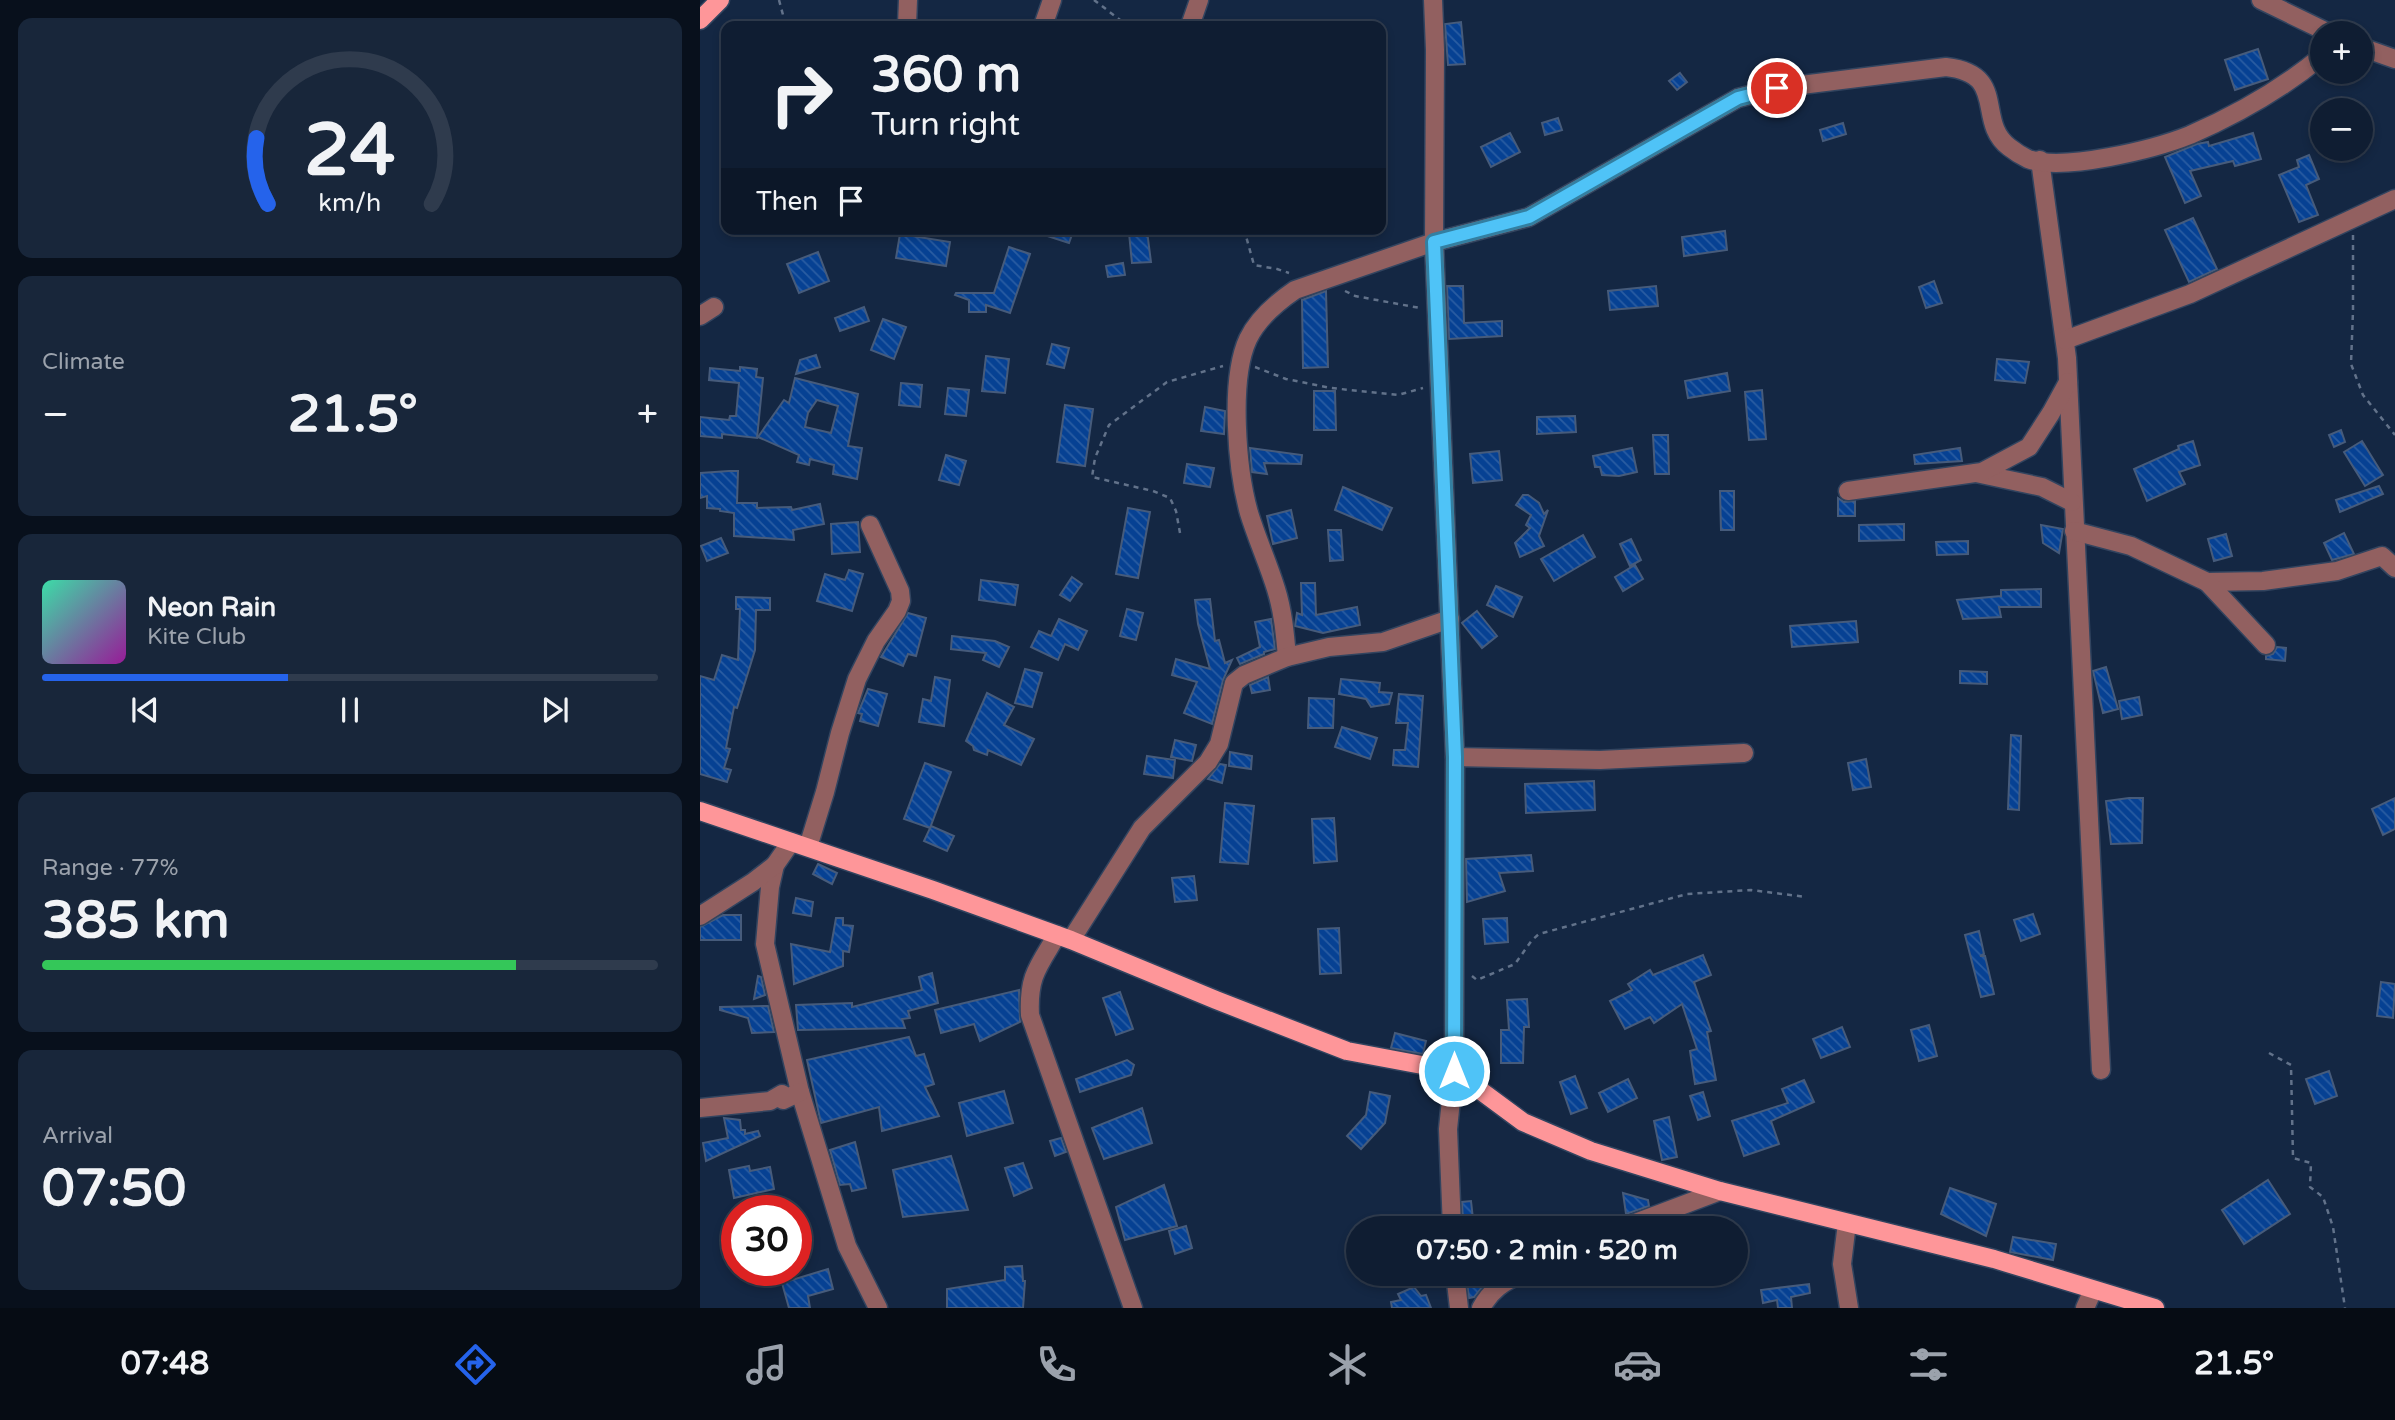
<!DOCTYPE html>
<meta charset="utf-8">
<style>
:root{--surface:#0f1d32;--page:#18263a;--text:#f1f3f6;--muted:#9ba2ac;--line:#2f3b4d;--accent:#2563eb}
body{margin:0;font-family:"Varela Round",sans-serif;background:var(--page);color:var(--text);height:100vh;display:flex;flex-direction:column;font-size:26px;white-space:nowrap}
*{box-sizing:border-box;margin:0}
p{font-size:23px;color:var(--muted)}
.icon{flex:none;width:38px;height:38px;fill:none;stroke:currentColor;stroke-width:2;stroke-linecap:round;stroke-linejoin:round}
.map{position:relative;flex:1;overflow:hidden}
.panel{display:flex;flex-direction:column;gap:18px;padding:18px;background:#08101c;width:700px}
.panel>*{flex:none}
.hud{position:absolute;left:21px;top:21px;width:665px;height:214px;border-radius:14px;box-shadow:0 4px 10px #0003,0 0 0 2px var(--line);background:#0f1d32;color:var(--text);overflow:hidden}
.tools{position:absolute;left:1610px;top:21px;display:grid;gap:14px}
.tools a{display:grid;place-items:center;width:63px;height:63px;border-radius:50%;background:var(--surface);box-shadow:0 4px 10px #0003,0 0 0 2px var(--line);font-size:35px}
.speed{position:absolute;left:21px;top:1195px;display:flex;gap:14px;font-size:35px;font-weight:700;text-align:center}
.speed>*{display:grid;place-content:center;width:91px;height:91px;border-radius:50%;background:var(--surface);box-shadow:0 4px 10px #0003,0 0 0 2px var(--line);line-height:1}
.speed .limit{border:10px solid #d22;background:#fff;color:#111}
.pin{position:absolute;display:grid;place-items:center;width:60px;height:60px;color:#fff;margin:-30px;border:4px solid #fff;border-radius:50%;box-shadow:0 2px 7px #0007}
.me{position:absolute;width:77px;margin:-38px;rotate:0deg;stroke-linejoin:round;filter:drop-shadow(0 0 5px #0008)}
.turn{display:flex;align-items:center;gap:24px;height:147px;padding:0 35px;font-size:32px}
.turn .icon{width:91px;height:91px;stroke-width:2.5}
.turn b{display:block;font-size:49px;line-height:60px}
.then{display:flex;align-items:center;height:66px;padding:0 35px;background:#0003;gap:14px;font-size:26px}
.big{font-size:52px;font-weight:800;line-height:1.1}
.panel .card{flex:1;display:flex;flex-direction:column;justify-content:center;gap:10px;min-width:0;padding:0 24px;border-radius:14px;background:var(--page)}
.panel .dial{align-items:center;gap:0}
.dial svg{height:182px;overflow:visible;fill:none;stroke:var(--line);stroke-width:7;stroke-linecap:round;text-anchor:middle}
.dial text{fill:var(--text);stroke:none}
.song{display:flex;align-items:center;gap:21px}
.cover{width:84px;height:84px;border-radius:10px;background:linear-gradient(135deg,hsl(160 70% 55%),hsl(300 70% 35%))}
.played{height:7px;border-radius:4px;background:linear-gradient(90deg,var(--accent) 40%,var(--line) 40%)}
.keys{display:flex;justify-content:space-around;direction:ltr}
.heat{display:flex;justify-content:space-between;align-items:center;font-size:38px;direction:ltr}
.charge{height:10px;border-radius:5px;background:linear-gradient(90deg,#34c759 77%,var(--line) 0)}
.trip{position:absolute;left:646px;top:1216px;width:402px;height:70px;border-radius:35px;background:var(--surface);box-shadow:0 4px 10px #0003,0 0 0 2px var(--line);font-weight:800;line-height:70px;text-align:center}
.tabs{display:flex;height:112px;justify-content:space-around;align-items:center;background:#060c14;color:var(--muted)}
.tabs .icon{width:49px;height:49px}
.tabs .on{color:var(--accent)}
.tabs b{font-size:32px;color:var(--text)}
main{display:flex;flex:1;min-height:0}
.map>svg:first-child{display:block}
.building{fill:url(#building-back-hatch);stroke:#465b7b;stroke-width:2;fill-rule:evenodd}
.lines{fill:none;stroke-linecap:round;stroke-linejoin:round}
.minor-casing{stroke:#32445f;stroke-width:21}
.major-casing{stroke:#32445f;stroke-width:21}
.path{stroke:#62728a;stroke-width:2.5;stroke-dasharray:5 5;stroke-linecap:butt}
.minor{stroke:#926060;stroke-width:18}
.major{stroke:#fe9699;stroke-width:18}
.route-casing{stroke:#337fa1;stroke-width:18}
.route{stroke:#4fc3f7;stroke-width:12}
</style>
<main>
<section class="panel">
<div class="card dial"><svg viewBox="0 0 100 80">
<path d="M14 69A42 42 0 1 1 86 69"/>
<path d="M14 69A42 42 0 0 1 9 40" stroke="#2563eb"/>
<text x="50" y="56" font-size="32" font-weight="700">24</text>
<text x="50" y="72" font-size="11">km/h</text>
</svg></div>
<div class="card"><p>Climate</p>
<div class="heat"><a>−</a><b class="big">21.5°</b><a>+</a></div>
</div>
<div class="card">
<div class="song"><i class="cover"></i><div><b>Neon Rain</b><p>Kite Club</p></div></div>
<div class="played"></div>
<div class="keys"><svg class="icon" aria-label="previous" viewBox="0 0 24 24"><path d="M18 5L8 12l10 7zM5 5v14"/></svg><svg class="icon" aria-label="pause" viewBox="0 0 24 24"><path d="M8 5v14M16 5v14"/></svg><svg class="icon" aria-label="next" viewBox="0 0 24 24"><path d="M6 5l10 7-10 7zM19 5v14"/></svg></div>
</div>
<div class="card"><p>Range · 77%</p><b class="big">385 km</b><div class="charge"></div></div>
<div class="card"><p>Arrival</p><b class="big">07:50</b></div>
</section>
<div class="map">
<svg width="1695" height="1308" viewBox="0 0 1695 1308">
<defs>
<pattern id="building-back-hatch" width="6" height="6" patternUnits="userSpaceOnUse" patternTransform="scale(1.75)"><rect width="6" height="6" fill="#064193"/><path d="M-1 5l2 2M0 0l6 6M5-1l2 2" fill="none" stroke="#295ca2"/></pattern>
</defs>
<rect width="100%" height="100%" fill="#142743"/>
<g class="building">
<path d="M761,22L765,64L748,65L745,24Z"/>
<path d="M1558,49L1568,79L1535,90L1525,60Z"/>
<path d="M980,73L987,82L977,90L969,81Z"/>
<path d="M858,118L862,130L845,135L842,123Z"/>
<path d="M1143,123L1146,134L1123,141L1120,130Z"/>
<path d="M810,133L820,152L791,167L781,147Z"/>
<path d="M1553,133L1561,159L1535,166L1533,161L1490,171L1501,196L1485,203L1465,157L1497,144L1508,142L1509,146Z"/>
<path d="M1609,155L1619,179L1606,185L1618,215L1599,222L1579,175L1599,167L1597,160Z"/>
<path d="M1493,218L1517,269L1489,282L1465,230Z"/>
<path d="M335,229H374L369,243L335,232Z"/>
<path d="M447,231L451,262L432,263L429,233Z"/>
<path d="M1025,231L1027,250L984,256L982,237Z"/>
<path d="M200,234L250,242L246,266L196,258Z"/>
<path d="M309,247L330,254L310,313L286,305V312H269V300L255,295L256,293H294Z"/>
<path d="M118,252L129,281L99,293L87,264Z"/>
<path d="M423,263L425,275L408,277L406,266Z"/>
<path d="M1234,281L1242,303L1226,308L1219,287Z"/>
<path d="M747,286H763L764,323L802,321V336L749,339Z"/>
<path d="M956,286L958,306L910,310L908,291Z"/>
<path d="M626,291L628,367L603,368L602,300Z"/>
<path d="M164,307L169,321L140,331L135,318Z"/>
<path d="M183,319L206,327L194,359L171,350Z"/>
<path d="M352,344L369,348L364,368L347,364Z"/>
<path d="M116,355L120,367L96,374L100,360Z"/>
<path d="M286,356L309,359L305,393L282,391Z"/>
<path d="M1297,359L1329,362L1325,383L1295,380Z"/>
<path d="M40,367L57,369L56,377L63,378L57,438L22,434V438L0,436V417L29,420L30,416H36L39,383L9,380L10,368L40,371Z"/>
<path d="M1027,373L1030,391L988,398L985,381Z"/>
<path d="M95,378L158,394L148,446L162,448L157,479L133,474L134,465L110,459L109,465L97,462L99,455L58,437L84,400L89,403ZM117,400L138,406L131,433L105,427L108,413Z"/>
<path d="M201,383L222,385L220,407L199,405Z"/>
<path d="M248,388L269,390L266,416L245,414Z"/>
<path d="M1062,390L1066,439L1049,440L1045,392Z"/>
<path d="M614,391H635L636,430H614Z"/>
<path d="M365,405L393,409L385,466L357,462Z"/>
<path d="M505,407L525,411L524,434L501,431Z"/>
<path d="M875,416L876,432L837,434V417Z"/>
<path d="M1641,430L1645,442L1634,447L1629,435Z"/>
<path d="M953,435H968L969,474H955Z"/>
<path d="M1493,441L1500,465L1479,472L1485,484L1447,501L1434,469L1479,449L1478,446Z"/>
<path d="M1662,441L1683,475L1665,486L1644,452Z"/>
<path d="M550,448L602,455L601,464L564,463L567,474L552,472Z"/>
<path d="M932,448L937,472L919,476L902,475L900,467H895L893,456Z"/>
<path d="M1260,448L1262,461L1215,464L1214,455Z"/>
<path d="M799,451L802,480L773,483L770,454Z"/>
<path d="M246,455L266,461L259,485L239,480Z"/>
<path d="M487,464L514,468L510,487L484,483Z"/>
<path d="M29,471H38L37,503H57V508L91,507L92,510L120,504L124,524L93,530L94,540L34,536V513L20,511V509L7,508V496L0,498V473Z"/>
<path d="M1679,486L1683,494L1640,512L1636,500Z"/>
<path d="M643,487L692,508L682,530L635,510Z"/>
<path d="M1020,491H1034V530H1021Z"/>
<path d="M823,495H828L839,503L844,514L848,510L839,536L844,546L820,557L815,543L830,528L826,525L831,515L816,505Z"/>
<path d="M1138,498L1144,502L1155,501V516H1138Z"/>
<path d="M428,508L450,512L438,578L416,574Z"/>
<path d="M591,510L597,538L573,544L567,516Z"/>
<path d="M158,522L160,552L132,554L131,524Z"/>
<path d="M1204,524V540L1159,541V525Z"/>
<path d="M1341,525L1363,529L1359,553L1343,543Z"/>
<path d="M628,530H641L643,560L630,561Z"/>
<path d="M1644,533L1654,554L1632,560L1624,543Z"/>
<path d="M1526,534L1532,556L1514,561L1508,539Z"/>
<path d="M883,535L895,557L854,581L841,559Z"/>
<path d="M21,538L28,553L7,561L1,546Z"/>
<path d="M931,539L941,560L930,566L920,544Z"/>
<path d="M1268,541V554L1237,555L1236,542Z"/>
<path d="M935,565L943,579L923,591L915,577Z"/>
<path d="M149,570L163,574L152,611L117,601L125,574L145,580Z"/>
<path d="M372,577L382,584L370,601L360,595Z"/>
<path d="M281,580L318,585L315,605L279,600Z"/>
<path d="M601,583H615L616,615L657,607L660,625L623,633L595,626L597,613L602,615Z"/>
<path d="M796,586L822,597L813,617L787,605Z"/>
<path d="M1341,589V607H1299L1301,617L1263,619L1257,600L1301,596V590Z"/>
<path d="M36,597L70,598V610H56L55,650L37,708L34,707L26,748L30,749L24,768L31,770L27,782L0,774V676L14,680L22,655L38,660L40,609H36Z"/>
<path d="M510,599L515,641L519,640L525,663L532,660L523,680L512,724L484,713L497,682L472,675L476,659L510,669L498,624L495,600Z"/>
<path d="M427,609L443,613L436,640L420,636Z"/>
<path d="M777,611L797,636L782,648L762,623Z"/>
<path d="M208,613L226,618L216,656L208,654L203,666L181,657Z"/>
<path d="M359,619L387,631L378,650L365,644L358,660L331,647L339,631L351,636Z"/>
<path d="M571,619L575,649L564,652V654L540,664L537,658L560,647L555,622Z"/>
<path d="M1156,621L1158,642L1092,647L1090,626Z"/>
<path d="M252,636L295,641L309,647L299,667L283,660L286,653L251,649Z"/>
<path d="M1577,647L1586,648L1585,661L1566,659V656L1573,654Z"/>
<path d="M1406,667L1418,709L1403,713L1393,671Z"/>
<path d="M325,669L342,673L332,707L315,703Z"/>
<path d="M1260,671L1287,672V684L1260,683Z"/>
<path d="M235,677L250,680L244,726L219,722L223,699L231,701Z"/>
<path d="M568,677L570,690L552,693L550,685Z"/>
<path d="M641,679L680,683L679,692L692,693L689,704L671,707L666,699L639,694Z"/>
<path d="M168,689L187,694L178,726L160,721L162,714L158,713Z"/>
<path d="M287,693L314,707L304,725L334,739L321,765L288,750L287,755L274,750L273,746L266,741Z"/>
<path d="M699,694L723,696L718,767L693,765L694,750H705L708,723H696Z"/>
<path d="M1439,697L1442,715L1422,719L1419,701Z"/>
<path d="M609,698L634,699L633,728H608Z"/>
<path d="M642,727L677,738L670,759L635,747Z"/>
<path d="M1311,735L1321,736L1319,810L1308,809Z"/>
<path d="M475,740L496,745L492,761L471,757Z"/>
<path d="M530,752L552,756L551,769L529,766Z"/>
<path d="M447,756L475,760L473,778L444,774Z"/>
<path d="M1166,759L1171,787L1153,790L1148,763Z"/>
<path d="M225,763L251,772L230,828L204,819Z"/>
<path d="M520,764L526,765L522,783L508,779Z"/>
<path d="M894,781L895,810L826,813L825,784Z"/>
<path d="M1429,798H1443L1442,843L1411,844L1406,801Z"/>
<path d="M1695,798V829L1683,835L1672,809Z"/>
<path d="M525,803L554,806L548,864L520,862Z"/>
<path d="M634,818L637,861L614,863L612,819Z"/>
<path d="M231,826L254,836L247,851L224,841Z"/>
<path d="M831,855L833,871L799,873L805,891L767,902L766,859Z"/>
<path d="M118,864L137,873L132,884L113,874Z"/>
<path d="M494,876L497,900L475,902L472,878Z"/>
<path d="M96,898L113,902L111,916L93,913Z"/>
<path d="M1333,914L1340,934L1321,941L1314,920Z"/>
<path d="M23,915H41V940H0V927Z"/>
<path d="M136,918H143V925L153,926L149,952L143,951V966L94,984L91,944L130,952Z"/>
<path d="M807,918L808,942L785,944L783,919Z"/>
<path d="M639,928L641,973L620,974L618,929Z"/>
<path d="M1279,931L1284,954L1280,956H1285L1294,994L1281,997L1265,935Z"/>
<path d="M1003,955L1011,975L994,982L1011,1031L1007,1032L1016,1080L995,1084L990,1051L997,1049L982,1004L954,1023L950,1017L925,1029L910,1001L932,990L928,984L950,970L953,975Z"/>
<path d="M232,973L238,1003L208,1011L210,1018L202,1019L205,1028L98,1030L96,1005L152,1003V1007L222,990L219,977Z"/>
<path d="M58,976L61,977L65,995L54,999Z"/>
<path d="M1681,982L1695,984L1693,1018L1677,1016Z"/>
<path d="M319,990L320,1022L280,1041L274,1024L241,1033L235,1010Z"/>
<path d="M420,992L433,1029L416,1035L403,998Z"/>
<path d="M827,999L829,1027H824L823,1063H801V1030H809L807,1000Z"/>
<path d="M68,1006L74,1032L52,1033L48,1018L20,1010V1007Z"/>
<path d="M1229,1025L1237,1056L1219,1061L1211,1030Z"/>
<path d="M1142,1027L1150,1047L1121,1058L1113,1039Z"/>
<path d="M695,1033L726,1041L723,1054L691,1048Z"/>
<path d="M209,1037L216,1056L224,1054L234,1084L225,1087L239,1116L182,1131L179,1107L121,1123L107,1060Z"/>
<path d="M427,1060L434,1065L431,1075L380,1092L376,1079Z"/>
<path d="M1629,1071L1637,1096L1615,1104L1606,1079Z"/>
<path d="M875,1076L887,1108L871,1114L860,1082Z"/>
<path d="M928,1079L937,1098L908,1112L899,1093Z"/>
<path d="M1104,1080L1114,1102L1071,1121L1079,1144L1044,1156L1032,1121L1088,1103L1082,1089Z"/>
<path d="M304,1091L313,1123L267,1136L259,1103Z"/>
<path d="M670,1092L690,1096L685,1123L661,1149L647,1136L666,1115Z"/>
<path d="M1003,1092L1010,1116L998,1120L990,1096Z"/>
<path d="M442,1108L452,1143L404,1159L392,1128Z"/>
<path d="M969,1117L977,1157L962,1160L954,1121Z"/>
<path d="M24,1118L40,1120L41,1130H45V1134L58,1131L60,1136L6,1161L3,1143L28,1138Z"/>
<path d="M361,1138L366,1152L355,1156L350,1141Z"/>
<path d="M155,1142L166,1188L152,1191L150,1184L140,1185L130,1150Z"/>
<path d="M251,1156L268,1210L203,1217L193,1170Z"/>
<path d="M323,1163L332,1188L314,1196L305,1168Z"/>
<path d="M49,1166L50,1171L70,1167L74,1189L34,1198L29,1170Z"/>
<path d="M1568,1180L1590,1214L1544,1244L1522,1210Z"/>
<path d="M464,1185L477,1226L425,1240L416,1207Z"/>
<path d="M1250,1188L1296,1204L1286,1236L1241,1214Z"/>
<path d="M923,1193L948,1200L949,1206L926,1214Z"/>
<path d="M771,1201L773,1219L763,1221L762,1202Z"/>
<path d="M486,1226L492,1248L475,1254L469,1231Z"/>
<path d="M1313,1237L1356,1244L1353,1260L1310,1252Z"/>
<path d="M322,1266L323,1281H325L323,1308H247V1289L305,1280V1267Z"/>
<path d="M128,1269L133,1289L108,1296L110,1308H89L82,1283Z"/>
<path d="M766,1274H780L782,1287L774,1297L769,1298Z"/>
<path d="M1109,1284L1110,1293L1091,1297L1092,1308H1078L1077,1300L1063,1303L1061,1290Z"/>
<path d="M714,1287L721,1296L726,1295L731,1308H692L691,1302L701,1300L698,1294Z"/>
</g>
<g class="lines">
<g class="minor-casing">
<g id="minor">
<path d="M733,0L735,50L734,242L755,757L754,1071L748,1129L752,1228"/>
<path d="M1561,0L1629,33"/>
<path d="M207,25L208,0"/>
<path d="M343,26L352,0"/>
<path d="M490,26L499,0"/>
<path d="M1661,47L1695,59"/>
<path d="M1340,160L1367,358L1401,1070"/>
<path d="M0,316L14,307"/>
<path d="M1365,340L1490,294L1695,199"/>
<path d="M1276,473L1342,487L1372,502"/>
<path d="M1148,491L1282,472L1329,447L1351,413L1368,382"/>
<path d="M1374,531L1431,546L1507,582L1563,581L1637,571L1682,556L1695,568"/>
<path d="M1507,582L1566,645"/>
<path d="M587,657C585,634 583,611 576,589C568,563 557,539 549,513C537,470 529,380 548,339C558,318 576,303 595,290L734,242L829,217L1038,98L1077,88L1246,67C1309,74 1275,121 1309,147C1314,151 1322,156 1328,159C1363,172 1455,149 1490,135C1536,115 1583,88 1622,56"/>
<path d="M755,757L900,760L1044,753"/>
<path d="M91,842L75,865L70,887L65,944L100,1092L147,1246L178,1308"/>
<path d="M108,847L125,792L140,733L157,679L176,641L197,611L201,601L200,591L170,525"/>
<path d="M0,916L53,882L75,865"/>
<path d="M357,935C338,967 328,976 330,1015L433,1308"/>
<path d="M371,940L442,828L508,762L519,744L534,683L544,675L587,657L629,647L683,642L750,619"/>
<path d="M0,1108L70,1101L82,1094L83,1100L100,1092"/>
<path d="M1147,1223L1142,1264L1149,1308"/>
<path d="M922,1228L1020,1191"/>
<path d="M755,1274L759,1308"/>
<path d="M781,1308C791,1290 803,1282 821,1274"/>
<path d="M1385,1308L1393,1290"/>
</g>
</g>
<g class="major-casing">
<g id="major">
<path d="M0,20L20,0"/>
<path d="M0,811L233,890L371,940L516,1000L647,1051L754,1071L823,1122L891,1151L1020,1191L1294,1259L1455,1308"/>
</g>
</g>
<g class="path">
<path d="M79,0L86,26"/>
<path d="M394,0L428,26"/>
<path d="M544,229L554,265L577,269L589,273"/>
<path d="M1653,235V311L1651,364L1663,395L1695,435"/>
<path d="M645,291L655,296L720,308"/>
<path d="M555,367L586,379L631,388L698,395L723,388"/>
<path d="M480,533L476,511L470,498L453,491L392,477L395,458L409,425L467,382L523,366"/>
<path d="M772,976L777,980L815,964L832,940L839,934L987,894L1051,890L1106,897"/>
<path d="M1569,1053L1591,1065L1593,1158L1611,1163L1610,1187L1623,1197L1633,1227L1645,1308"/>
</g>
<use href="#minor" class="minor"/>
<use href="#major" class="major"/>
</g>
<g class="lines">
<g class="route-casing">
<path id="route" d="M754,1071L755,757L734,242L829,217L1038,98L1077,88"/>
</g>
<use href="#route" class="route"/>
</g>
</svg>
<div class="tools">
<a>+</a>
<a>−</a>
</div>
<div class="speed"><div class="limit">30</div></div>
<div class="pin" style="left:1077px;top:88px;background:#d93025"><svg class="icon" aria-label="arrive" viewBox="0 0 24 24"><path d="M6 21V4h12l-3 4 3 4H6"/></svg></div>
<svg class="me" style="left:754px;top:1071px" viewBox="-20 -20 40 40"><circle r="17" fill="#4fc3f7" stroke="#fff" stroke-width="3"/><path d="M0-11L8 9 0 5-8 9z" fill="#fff"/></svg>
<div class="trip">07:50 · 2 min · 520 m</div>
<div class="hud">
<div class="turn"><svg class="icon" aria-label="right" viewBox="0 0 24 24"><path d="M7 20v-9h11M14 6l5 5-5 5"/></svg><div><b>360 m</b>Turn right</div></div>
<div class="then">Then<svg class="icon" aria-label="arrive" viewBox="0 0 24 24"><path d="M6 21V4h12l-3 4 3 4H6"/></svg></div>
</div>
</div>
</main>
<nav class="tabs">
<b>07:48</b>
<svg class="icon on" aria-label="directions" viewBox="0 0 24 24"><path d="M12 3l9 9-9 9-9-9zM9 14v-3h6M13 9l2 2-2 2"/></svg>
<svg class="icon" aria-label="music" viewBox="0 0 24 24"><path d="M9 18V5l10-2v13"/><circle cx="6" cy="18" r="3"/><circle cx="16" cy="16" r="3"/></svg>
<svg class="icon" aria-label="phone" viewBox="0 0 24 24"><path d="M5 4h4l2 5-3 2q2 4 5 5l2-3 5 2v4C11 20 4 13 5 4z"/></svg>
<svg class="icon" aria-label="climate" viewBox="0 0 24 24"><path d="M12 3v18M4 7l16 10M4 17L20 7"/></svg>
<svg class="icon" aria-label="car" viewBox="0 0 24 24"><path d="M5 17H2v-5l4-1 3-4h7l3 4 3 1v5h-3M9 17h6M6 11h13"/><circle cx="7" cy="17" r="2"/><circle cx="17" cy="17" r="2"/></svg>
<svg class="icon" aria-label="filters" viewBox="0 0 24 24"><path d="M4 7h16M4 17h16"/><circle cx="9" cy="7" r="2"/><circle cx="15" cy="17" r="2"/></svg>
<b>21.5°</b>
</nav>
